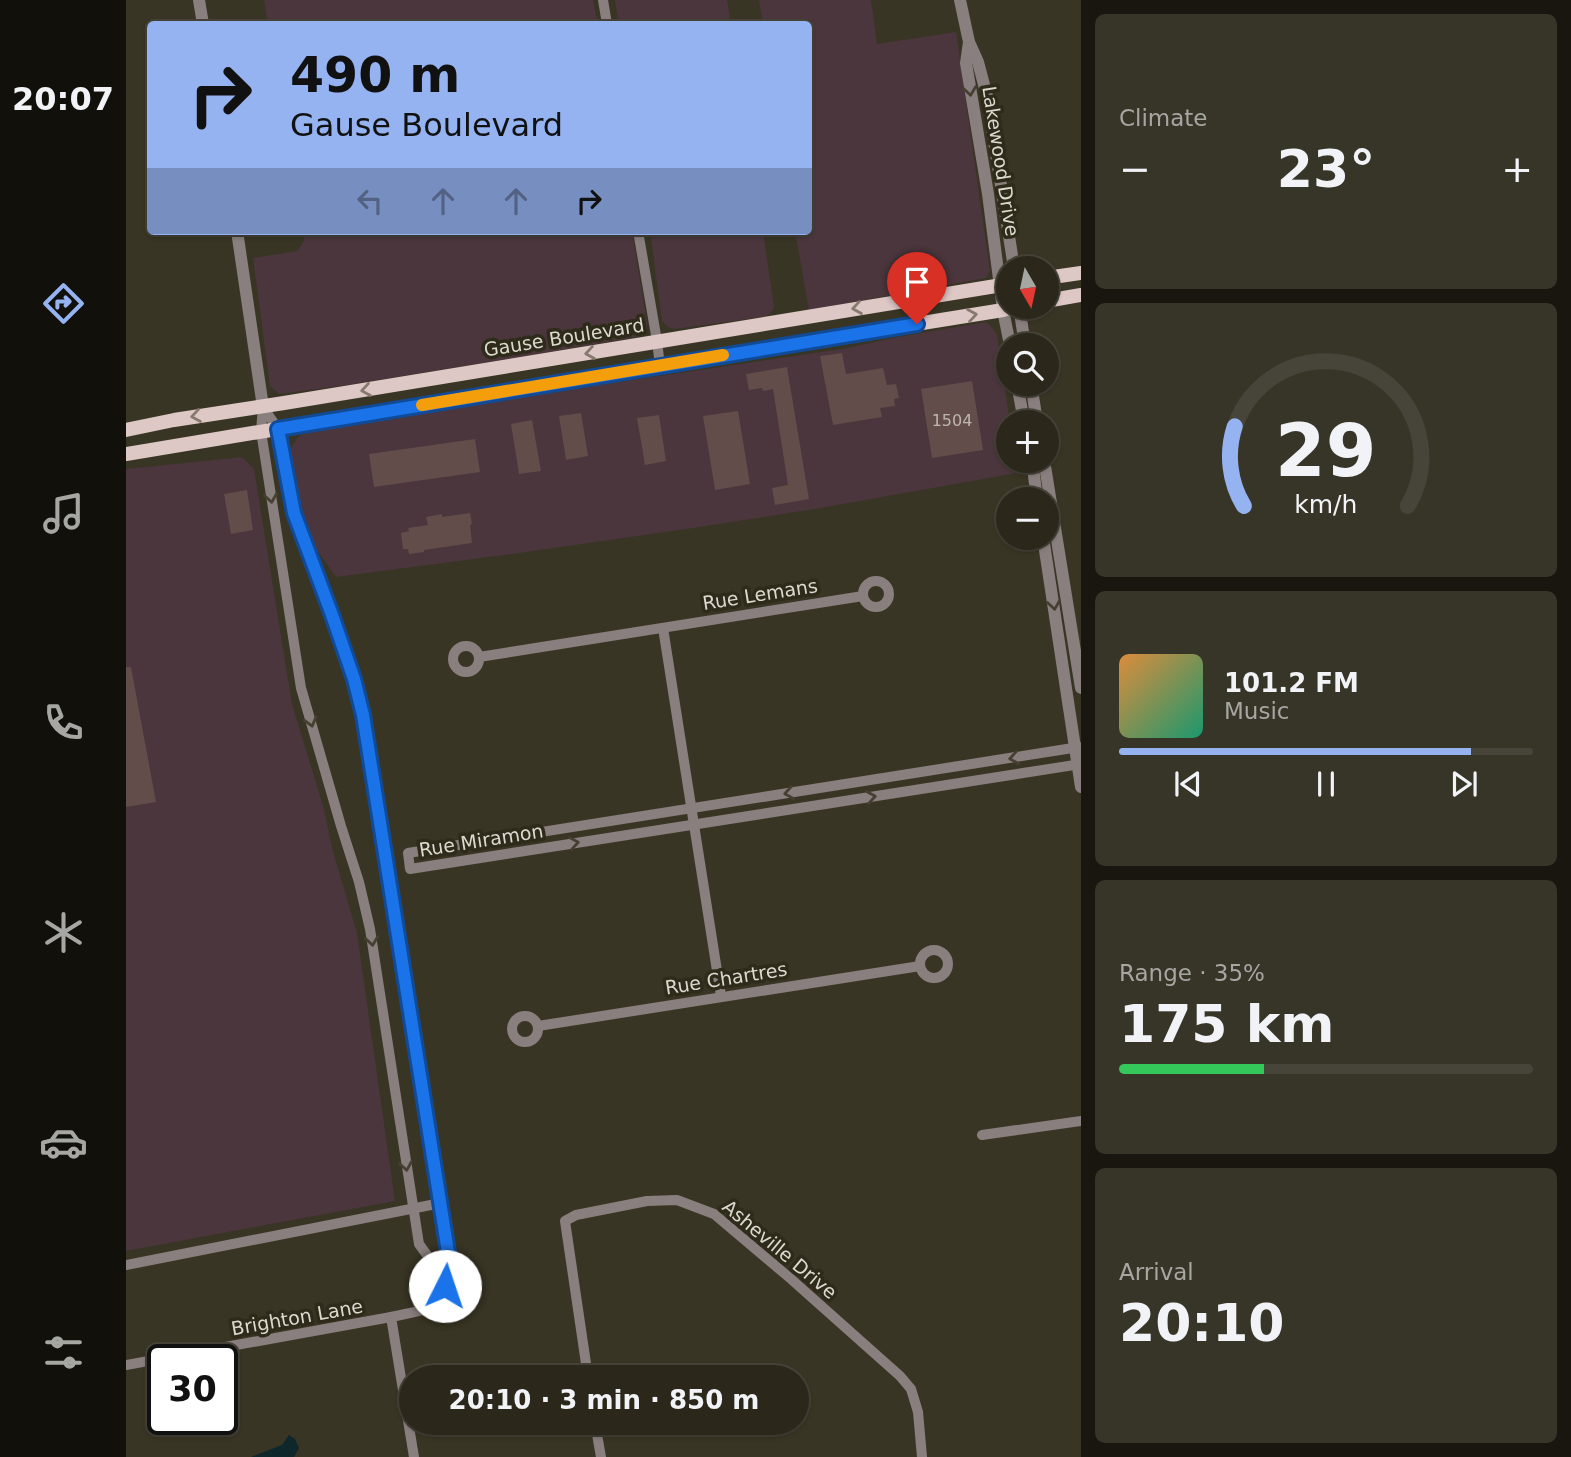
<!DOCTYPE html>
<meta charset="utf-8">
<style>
:root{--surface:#2b281b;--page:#373428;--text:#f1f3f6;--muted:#a6a6a3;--line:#47443a;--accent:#95b2f1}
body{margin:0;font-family:"DejaVu Sans",sans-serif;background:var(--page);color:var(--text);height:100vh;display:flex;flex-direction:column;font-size:26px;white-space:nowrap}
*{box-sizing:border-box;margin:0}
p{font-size:23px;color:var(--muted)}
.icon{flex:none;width:38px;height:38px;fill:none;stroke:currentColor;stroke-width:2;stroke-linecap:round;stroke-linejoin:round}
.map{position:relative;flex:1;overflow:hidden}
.panel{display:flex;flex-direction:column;gap:14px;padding:14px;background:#18160f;width:490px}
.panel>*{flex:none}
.banner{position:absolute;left:21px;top:21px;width:665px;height:214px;border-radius:7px;box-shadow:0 2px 5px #0004,0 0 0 2px var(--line);background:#95b2f1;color:#111;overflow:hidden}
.needle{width:46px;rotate:171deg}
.controls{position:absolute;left:870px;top:256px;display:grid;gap:14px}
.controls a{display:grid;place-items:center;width:63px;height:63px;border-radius:50%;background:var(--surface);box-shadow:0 2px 5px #0004,0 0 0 2px var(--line);font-size:35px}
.speed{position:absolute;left:21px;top:1344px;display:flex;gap:14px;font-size:35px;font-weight:700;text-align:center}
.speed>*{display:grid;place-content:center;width:91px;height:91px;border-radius:50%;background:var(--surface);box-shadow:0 2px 5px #0004,0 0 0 2px var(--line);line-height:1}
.speed .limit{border:4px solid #111;border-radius:10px;background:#fff;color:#111}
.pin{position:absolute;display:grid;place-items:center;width:60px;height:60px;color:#fff;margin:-72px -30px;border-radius:50% 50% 50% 0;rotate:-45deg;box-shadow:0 0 7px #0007}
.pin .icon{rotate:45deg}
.me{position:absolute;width:77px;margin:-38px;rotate:4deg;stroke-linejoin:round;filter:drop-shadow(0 0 5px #0008)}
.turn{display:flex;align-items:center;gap:24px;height:147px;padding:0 28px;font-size:32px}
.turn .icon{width:91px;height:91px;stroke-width:2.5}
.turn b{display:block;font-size:49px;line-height:60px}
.lanes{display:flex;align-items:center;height:66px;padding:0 28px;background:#0003;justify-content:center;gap:35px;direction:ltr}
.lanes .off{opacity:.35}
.big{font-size:52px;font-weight:700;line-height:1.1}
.panel .widget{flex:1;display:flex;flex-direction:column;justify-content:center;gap:10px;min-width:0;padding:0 24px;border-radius:10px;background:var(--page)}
.panel .dial{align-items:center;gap:0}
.dial svg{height:182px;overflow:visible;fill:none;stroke:var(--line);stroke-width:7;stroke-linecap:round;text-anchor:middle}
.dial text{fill:var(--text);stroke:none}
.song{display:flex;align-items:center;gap:21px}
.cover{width:84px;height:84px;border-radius:10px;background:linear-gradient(135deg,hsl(30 70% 55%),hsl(160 70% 35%))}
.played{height:7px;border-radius:4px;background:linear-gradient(90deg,var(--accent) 85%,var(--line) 85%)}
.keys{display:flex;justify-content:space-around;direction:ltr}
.heat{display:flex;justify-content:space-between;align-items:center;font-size:38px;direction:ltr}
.charge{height:10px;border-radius:5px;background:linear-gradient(90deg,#34c759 35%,var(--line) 0)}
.trip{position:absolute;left:273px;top:1365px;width:410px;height:70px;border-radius:35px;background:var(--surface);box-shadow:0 2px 5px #0004,0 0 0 2px var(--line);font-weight:700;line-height:70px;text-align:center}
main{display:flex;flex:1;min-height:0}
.menu{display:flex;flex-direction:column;width:126px;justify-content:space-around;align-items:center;background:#11100b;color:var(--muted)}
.menu .icon{width:49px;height:49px}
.menu .active{color:var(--accent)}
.menu b{font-size:32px;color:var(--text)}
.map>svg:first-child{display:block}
.commercial{fill:#4a363c}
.water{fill:#0e272b}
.building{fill:#624d4a}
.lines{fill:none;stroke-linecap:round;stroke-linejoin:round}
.minor{stroke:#897f7e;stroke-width:10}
.tertiary{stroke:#897f7e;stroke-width:12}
.primary{stroke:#dec8c6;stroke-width:14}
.oneway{stroke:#464033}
.oneway2{stroke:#867a70}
.route-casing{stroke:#114b97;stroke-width:18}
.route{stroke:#1a73e8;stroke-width:12}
.slow{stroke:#f59e0b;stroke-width:12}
.labels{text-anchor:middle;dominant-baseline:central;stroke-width:7;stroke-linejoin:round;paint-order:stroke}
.number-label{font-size:16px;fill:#beb6ae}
.street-label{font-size:19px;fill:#dcd9cf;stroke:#2f2b1a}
</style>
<main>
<nav class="menu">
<b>20:07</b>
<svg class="icon active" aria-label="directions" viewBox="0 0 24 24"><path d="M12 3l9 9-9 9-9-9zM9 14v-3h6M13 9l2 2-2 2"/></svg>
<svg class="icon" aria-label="music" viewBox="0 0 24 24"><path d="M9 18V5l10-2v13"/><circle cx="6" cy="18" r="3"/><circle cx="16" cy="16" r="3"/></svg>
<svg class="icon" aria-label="phone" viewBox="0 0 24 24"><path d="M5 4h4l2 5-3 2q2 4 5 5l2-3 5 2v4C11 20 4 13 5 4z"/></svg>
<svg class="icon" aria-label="climate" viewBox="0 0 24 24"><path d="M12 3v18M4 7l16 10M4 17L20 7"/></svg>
<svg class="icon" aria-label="car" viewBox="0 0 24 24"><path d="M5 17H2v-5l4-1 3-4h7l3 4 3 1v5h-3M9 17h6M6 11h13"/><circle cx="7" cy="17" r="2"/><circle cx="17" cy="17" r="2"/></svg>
<svg class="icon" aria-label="filters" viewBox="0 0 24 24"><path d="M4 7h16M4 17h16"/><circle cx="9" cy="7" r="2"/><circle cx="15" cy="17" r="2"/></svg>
</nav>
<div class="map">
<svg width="955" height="1457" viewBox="0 0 955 1457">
<rect width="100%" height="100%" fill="#393524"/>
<g class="commercial">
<path d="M138,0H467L472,24H142Z"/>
<path d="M489,0H601L605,24H493Z"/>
<path d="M633,0H745L751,44L830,32L864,271L860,278L683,310L669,231H682V24H637Z"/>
<path d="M177,231H506L521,323L520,332L510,337L388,358L221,385L153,394L144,386L127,258L171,251L178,241Z"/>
<path d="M524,231H637L648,307L644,314L636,317L549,329L542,327L536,321Z"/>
<path d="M860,322L866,327L871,335L884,422H882V460H889L891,473L689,509L567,528L386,554L210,577L183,539L175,511L164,449L172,437L179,431L392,397L716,349L772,337Z"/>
<path d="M116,457L128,469L166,704L198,809L206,848L231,933L269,1201L0,1251V469Z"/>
</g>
<path class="water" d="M163,1435L169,1439L173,1448L168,1457H125L156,1445Z"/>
<g class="building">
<path d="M716,353L720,374L757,368L761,385L770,384L773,398L768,399L769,406L754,408L756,417L707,425L694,356Z"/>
<path d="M661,367L683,499L649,505L646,488L662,485L647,389L637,391L636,388L623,390L620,374Z"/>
<path d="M846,381L857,450L806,458L795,389Z"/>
<path d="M612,411L624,484L589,490L577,416Z"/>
<path d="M455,413L462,456L440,460L433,416Z"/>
<path d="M533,415L540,461L519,465L511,418Z"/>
<path d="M406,420L415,471L393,474L385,424Z"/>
<path d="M349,439L354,472L248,487L243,454Z"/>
<path d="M121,490L127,530L105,534L98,494Z"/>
<path d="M344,513L346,524L344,525L346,543L298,550V552L283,554L282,549H277L275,533L283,531L282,528L302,525L300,517L316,514V517Z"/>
<path d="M0,667H5L30,802L0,807Z"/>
</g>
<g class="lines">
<g class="minor">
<path d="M477,0L481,24"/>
<path d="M512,231L531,341L534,366"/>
<path d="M137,407L152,429L168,513L206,615L227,679L237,715L322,1252C324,1307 314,1307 265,1317L288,1457"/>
<path d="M137,407L135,431L175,688L215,826L233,882L244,929L293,1244L314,1273L319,1285"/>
<circle cx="750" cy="594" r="13"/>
<path d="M537,628L595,996"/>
<circle cx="340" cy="659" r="13"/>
<path d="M353,657L737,596"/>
<path d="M953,747L282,853L284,869L955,764"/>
<circle cx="808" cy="964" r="14"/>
<circle cx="399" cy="1029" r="13"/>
<path d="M412,1026L794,966"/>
<path d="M856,1135L955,1121"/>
<path d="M0,1265L315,1203"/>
<path d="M0,1365L265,1317"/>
<path d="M462,1377L439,1221L450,1215L521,1201L551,1200L588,1214L665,1279L774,1376L785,1389L792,1412L796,1457"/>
<path d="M469,1423L475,1457"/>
</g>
<g class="tertiary">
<path d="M73,0L77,24"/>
<path d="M834,0L843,42L852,62L861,96L888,268"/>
<path d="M843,42L840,63L862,194L877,310L884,345"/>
<path d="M111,231L137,407"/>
<path d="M893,306L899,345"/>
<path d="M891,383L898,422"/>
<path d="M905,383L911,422"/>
<path d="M906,460L911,499"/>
<path d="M918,460L955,688"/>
<path d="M917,537L955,787"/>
</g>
<g class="primary">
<path d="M920,278L955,273"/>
<path d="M920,301L955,295"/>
<path d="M0,430L48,420L158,403L882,284"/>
<path d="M0,454L561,361L877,310L889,306"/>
</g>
</g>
<defs><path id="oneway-chevron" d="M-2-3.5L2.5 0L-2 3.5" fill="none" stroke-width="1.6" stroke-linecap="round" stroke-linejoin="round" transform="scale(1.75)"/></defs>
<g class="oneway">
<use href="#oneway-chevron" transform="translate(844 91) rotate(82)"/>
<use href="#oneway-chevron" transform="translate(145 498) rotate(81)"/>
<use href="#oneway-chevron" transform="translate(928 605) rotate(81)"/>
<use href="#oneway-chevron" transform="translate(185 722) rotate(75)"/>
<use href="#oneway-chevron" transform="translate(888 758) rotate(171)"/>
<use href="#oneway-chevron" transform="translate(663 793) rotate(171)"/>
<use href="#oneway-chevron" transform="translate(745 797) rotate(-9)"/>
<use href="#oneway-chevron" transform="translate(448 843) rotate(-9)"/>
<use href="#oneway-chevron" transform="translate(246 941) rotate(82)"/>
<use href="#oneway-chevron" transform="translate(280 1166) rotate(81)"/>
</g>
<g class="oneway2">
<use href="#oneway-chevron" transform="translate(731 308) rotate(171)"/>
<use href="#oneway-chevron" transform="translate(846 315) rotate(-9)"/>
<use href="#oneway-chevron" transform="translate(464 353) rotate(171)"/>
<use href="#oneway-chevron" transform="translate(240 390) rotate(171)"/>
<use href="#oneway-chevron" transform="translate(70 416) rotate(171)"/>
</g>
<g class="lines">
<g class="route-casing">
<path id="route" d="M319,1286L323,1270L322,1252L237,715L228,679L206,615L168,513L152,429L791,324"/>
</g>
<use href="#route" class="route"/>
<path class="slow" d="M296,405L597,355"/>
</g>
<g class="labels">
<g class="number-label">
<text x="826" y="420">1504</text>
</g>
<g class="street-label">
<text transform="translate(875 161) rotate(81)">Lakewood Drive</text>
<text transform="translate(438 337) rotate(-9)">Gause Boulevard</text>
<text transform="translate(634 594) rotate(-9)">Rue Lemans</text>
<text transform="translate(355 840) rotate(-9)">Rue Miramon</text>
<text transform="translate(600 978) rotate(-9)">Rue Chartres</text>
<text transform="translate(654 1249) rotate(40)">Asheville Drive</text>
<text transform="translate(171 1317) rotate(-10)">Brighton Lane</text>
</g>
</g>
</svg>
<div class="controls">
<a><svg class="needle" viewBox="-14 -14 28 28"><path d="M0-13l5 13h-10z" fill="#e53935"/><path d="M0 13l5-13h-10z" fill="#a6a6a3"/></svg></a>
<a><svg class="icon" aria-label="search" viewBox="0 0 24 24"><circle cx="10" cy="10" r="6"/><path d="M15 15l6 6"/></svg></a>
<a>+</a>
<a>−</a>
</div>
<div class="speed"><div class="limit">30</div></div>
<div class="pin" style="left:791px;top:324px;background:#d93025"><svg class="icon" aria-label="arrive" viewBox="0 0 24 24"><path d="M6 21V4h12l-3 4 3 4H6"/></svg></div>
<svg class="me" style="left:319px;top:1286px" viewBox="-20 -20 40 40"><circle r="19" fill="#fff"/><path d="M0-13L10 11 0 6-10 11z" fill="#1a73e8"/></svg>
<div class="trip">20:10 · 3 min · 850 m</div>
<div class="banner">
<div class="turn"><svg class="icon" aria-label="right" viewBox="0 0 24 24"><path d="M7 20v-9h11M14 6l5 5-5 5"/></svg><div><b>490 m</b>Gause Boulevard</div></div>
<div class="lanes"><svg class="icon off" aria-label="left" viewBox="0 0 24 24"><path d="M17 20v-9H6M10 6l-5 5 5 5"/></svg><svg class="icon off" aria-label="ahead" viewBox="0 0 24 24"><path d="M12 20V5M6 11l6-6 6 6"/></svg><svg class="icon off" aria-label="ahead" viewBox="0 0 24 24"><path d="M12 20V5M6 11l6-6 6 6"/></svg><svg class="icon" aria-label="right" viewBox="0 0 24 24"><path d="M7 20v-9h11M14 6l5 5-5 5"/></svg></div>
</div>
</div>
<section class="panel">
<div class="widget"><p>Climate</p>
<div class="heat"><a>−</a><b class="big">23°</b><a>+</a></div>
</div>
<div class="widget dial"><svg viewBox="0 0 100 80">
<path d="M14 69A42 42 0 1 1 86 69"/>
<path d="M14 69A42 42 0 0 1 10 34" stroke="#95b2f1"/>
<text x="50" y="56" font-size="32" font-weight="700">29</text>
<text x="50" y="72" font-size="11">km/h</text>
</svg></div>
<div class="widget">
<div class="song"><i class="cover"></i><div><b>101.2 FM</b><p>Music</p></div></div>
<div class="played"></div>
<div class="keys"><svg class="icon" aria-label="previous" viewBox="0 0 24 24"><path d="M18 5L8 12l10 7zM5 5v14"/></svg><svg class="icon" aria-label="pause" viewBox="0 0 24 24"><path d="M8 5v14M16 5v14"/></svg><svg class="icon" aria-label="next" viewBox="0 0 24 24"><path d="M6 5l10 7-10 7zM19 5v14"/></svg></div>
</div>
<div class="widget"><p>Range · 35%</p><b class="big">175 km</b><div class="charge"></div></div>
<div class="widget"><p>Arrival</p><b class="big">20:10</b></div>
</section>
</main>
